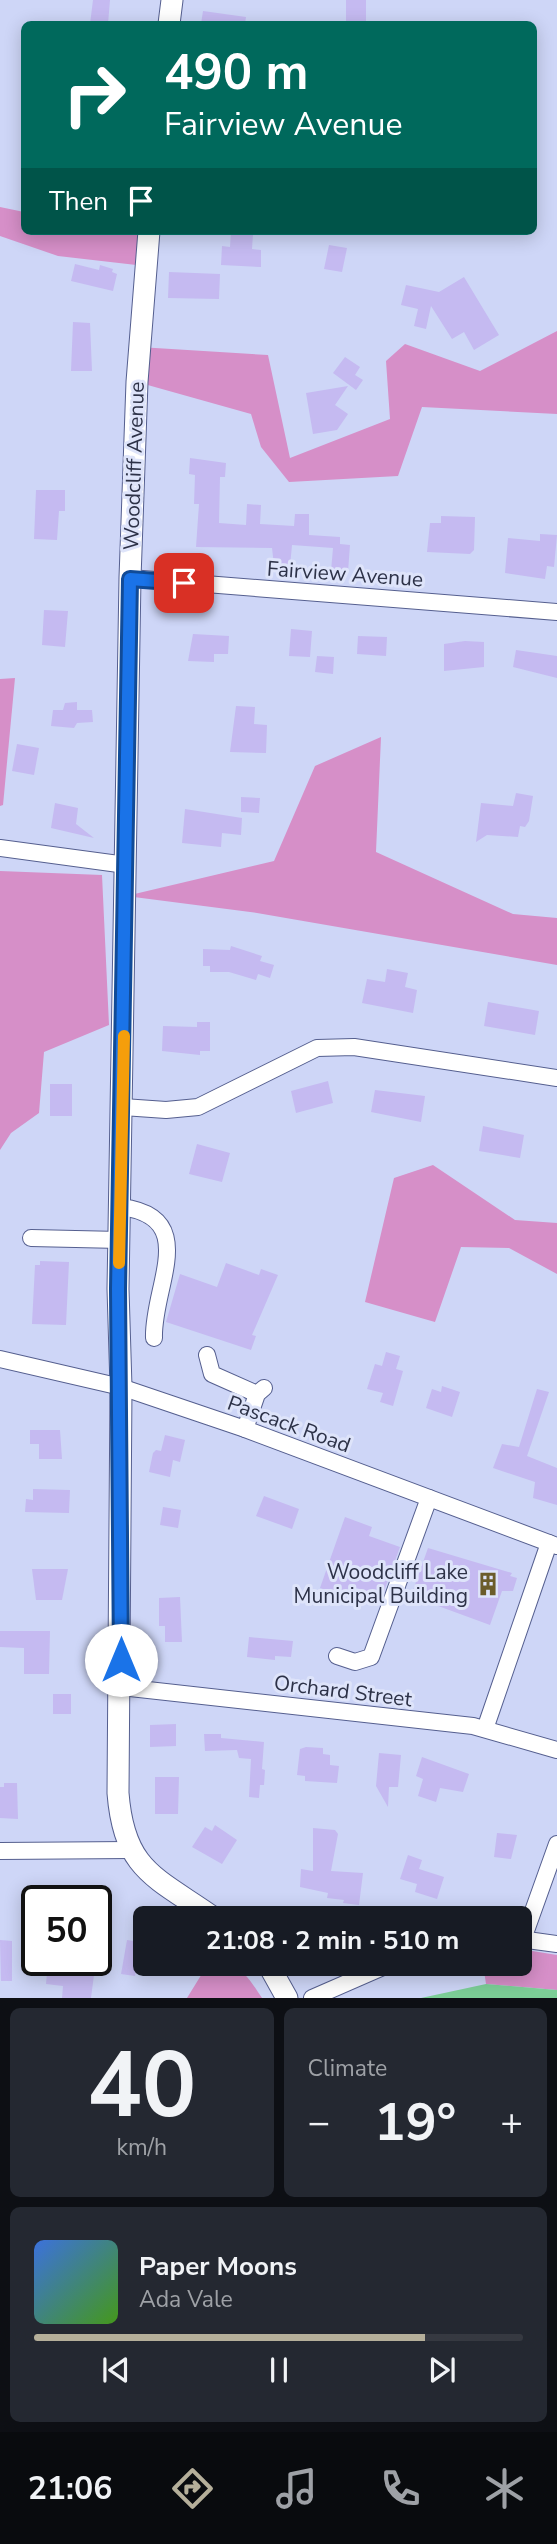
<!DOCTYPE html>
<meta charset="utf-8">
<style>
:root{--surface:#171b24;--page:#242831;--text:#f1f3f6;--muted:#9ea1a6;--line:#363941;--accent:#b5af9a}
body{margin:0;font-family:"Nunito Sans",sans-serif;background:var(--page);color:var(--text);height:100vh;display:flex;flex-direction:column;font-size:26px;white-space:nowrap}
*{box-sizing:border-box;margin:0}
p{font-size:23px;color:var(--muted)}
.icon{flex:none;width:38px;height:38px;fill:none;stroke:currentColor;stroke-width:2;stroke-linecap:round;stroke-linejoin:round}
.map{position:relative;height:1998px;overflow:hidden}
.sheet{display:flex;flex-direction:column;gap:10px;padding:10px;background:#0d0f14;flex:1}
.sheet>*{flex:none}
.banner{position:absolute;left:21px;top:21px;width:516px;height:214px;border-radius:10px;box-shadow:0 4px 18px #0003;background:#00695c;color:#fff;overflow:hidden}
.speed{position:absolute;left:21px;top:1885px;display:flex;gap:14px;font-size:35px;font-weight:700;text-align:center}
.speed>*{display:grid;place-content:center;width:91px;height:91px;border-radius:50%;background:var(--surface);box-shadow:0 4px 18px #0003;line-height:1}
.speed .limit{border:4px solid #111;border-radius:10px;background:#fff;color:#111}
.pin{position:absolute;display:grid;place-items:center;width:60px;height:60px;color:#fff;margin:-30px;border-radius:14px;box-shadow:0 4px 10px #0006}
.me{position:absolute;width:77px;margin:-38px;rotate:0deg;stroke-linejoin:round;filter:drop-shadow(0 0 5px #0008)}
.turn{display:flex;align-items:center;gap:24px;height:147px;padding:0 28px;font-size:32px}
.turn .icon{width:91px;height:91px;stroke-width:2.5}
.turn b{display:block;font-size:49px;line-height:60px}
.then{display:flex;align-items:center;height:66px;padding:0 28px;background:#0003;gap:14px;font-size:26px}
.big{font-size:52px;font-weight:700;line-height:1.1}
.sheet .widget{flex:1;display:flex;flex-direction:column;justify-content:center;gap:10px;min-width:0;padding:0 24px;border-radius:10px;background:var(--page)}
.sheet .dial{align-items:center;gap:0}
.dial b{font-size:91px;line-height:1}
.song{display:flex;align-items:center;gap:21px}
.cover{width:84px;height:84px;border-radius:10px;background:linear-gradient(135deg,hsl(220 70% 55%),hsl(100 70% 35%))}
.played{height:7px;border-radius:4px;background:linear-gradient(90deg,var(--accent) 80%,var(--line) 80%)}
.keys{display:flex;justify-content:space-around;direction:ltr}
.heat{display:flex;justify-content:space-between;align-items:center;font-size:38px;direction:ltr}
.sheet .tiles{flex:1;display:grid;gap:10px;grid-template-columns:1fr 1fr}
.widget:last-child{grid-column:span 2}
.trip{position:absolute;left:133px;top:1906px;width:399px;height:70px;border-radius:10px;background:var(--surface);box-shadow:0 4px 18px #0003;font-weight:700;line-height:70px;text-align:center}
.tab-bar{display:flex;height:112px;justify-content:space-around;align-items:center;background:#090b0e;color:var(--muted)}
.tab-bar .icon{width:49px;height:49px}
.tab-bar .current{color:var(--accent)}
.tab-bar b{font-size:32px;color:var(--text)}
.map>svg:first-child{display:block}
.forest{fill:#d68fc8}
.water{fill:#7cce97}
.building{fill:#c5baf1}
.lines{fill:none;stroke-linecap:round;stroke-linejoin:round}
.minor-casing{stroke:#555f8f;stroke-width:18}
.major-casing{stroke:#555f8f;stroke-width:23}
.minor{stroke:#fff;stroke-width:16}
.major{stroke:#fff;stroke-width:21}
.route-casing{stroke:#114b97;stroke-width:18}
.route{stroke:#1a73e8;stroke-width:12}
.slow{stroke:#f59e0b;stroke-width:12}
.labels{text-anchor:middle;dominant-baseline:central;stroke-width:6;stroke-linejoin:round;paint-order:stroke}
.street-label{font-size:21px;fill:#2d3248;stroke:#dee4fa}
.poi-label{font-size:21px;fill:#2d3248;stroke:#dee4fa;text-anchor:end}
</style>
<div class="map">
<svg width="557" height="1998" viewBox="0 0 557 1998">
<rect width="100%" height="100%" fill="#ced6f7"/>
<g class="forest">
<path d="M0,207L24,212V231H149L145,266L58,256L0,236Z"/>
<path d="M557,331V414L422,407L398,476L289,482L261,447L251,414L137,382L139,347L268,355L290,458L390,419L386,361L405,344L480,371Z"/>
<path d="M15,678L3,805L0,806V679Z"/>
<path d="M381,737L376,852L513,914L557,918V965L257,913L126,896L274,861L315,766Z"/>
<path d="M0,871L102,875L109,1025L44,1052L39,1113L11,1133L0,1150Z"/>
<path d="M433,1165L515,1220L557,1223V1274L509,1248L461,1247L435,1322L365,1302L394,1178Z"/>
<path d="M520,1949L557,1955V1990L486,1984L483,1964H520Z"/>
<path d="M208,1964C240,1963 245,1972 262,1998H187Z"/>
</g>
<path class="water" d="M486,1984L557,1990V1998H421Z"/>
<g class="building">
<path d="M93,0H110L108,24H90Z"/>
<rect x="346" y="0" width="20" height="24"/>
<path d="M203,11L246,17L245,24H201Z"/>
<path d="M231,231H249V234H253L252,249L261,250V267L221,265L222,246L230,247Z"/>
<path d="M329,245L347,248L342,272L324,269Z"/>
<path d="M75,264L99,270L100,265L113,269L112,272L117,274L113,291L71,281Z"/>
<path d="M169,272L220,274L219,299L168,298Z"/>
<path d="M464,277L499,335L474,350L464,332L452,339L431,306L426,329L414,326L418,309L401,305L406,285L439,292Z"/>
<path d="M73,322L90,323L92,371H71Z"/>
<path d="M345,357L360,367L355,375L363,380L356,390L333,373Z"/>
<path d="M348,386L335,405L348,414L337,430L313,434L306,393Z"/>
<path d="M190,458L226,463L225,477H220L219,523L246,525L247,504L261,505L260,524L294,526L295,514H309V535L340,537V544L350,545L348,572L331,571L333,548L292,545L290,566L274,565L272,548L196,547L199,504H194L195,475L189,474Z"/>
<path d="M36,490H65V511H59L57,540L34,539Z"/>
<path d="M441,516L475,517L474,550L470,554L427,552L430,523H441Z"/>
<path d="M540,534L557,535L554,567L547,566L545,579L505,573L508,538L540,541Z"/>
<path d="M44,610L68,611L65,647L42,645Z"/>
<path d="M291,629L312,631L310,657L289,656Z"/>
<path d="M193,634L229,636L228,654H214V662L188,661Z"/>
<path d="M358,636L387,637L386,656L357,654Z"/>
<path d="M465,641L484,642V667L444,671V644Z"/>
<path d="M516,650L557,656V678L513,667Z"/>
<path d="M317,656L334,657L333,674L315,672Z"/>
<path d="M77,702V710H92L93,722L77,723L74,728L51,726L53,710H63L65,703Z"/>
<path d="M236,706L255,707L254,724L267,725L266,753L230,752Z"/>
<path d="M17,744L39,748L34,775L12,771Z"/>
<path d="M516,793L533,796L529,821L525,827L520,826L518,837L487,835L476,842L481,803L513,806Z"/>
<path d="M241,797L260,798L259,813L241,812Z"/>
<path d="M55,803L78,808L76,824L94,838L51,828Z"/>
<path d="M185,809L242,818L241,835L222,833L221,847L182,843Z"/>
<path d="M231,946L262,956L260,961L274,965L270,978L258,974L256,980L229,972H210V966H203V949L230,950Z"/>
<path d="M387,969L408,973L405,987L417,990L413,1013L362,1003L367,979L385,982Z"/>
<path d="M488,1002L539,1011L535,1035L484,1026Z"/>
<path d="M197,1022H210V1051H200V1055L162,1051L163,1026L197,1027Z"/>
<path d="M328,1081L333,1103L296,1113L291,1091Z"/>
<rect x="50" y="1084" width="22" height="32"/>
<path d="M375,1090L425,1096L421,1122L371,1112Z"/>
<path d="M483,1126L524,1135L520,1158L479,1151Z"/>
<path d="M197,1144L230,1153L222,1182L189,1174Z"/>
<path d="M40,1261L69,1262L66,1325L32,1324L35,1265H40Z"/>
<path d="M226,1263L259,1275L261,1269L278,1275L252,1335L256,1336L251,1350L166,1322L180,1274L217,1287Z"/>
<path d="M386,1352L400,1356L396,1369L403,1371L393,1406L380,1402L383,1393L367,1389L375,1364L382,1366Z"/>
<path d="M442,1386L460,1392L452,1417L426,1408L432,1389L441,1392Z"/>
<path d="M537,1389L549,1392L527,1456L557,1468V1505L533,1498L535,1482L493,1468L502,1444L519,1447Z"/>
<path d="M30,1430H60L62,1459H39V1444H30Z"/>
<path d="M165,1435L185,1440L180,1462L173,1460L170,1477L149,1472L153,1453L156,1450L161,1451Z"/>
<path d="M33,1489L70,1490L69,1513L25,1512L26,1499L33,1500Z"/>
<path d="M264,1496L299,1509L292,1529L256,1516Z"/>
<path d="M163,1507L181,1510L178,1528L160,1525Z"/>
<path d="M345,1517L372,1527L369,1536L400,1547L382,1597L351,1586L347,1597L320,1588Z"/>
<path d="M428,1548L512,1573L510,1576L517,1578L513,1591H502L490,1625L411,1596Z"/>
<path d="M32,1569H68L62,1600H36Z"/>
<path d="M180,1597L182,1642H165V1626H159V1598Z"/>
<path d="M0,1631H50L49,1674H24V1648L0,1647Z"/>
<path d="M249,1637L293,1641L291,1657L275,1656V1660L247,1657Z"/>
<rect x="53" y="1694" width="18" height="20"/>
<path d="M176,1724V1746L150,1747V1725Z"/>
<path d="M204,1734H221V1738L264,1742L262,1769L265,1770L264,1785H260L259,1798L249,1797L251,1759L239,1758L237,1750L205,1751Z"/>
<path d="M306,1747L323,1748V1754L330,1755V1765L339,1766L337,1783L305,1781V1776L297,1775L300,1749Z"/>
<path d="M379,1753L401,1755L398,1787H389L388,1807L376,1786Z"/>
<path d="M422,1757L469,1774L463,1792L440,1788L436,1802L418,1796L423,1779L416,1776Z"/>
<path d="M155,1777H179L178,1814H155Z"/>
<path d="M4,1783H17L18,1819L0,1818V1787H4Z"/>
<path d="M215,1825L237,1840L222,1864L192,1847L205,1827L212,1831Z"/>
<path d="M313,1828L335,1830L338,1834L331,1871L363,1873L359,1905L343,1903L344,1900L327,1898L328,1893L300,1887L301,1869L313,1871Z"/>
<path d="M497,1833L517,1835L511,1859L494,1857Z"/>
<path d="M408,1855L422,1860L419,1869L444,1877L437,1899L415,1892L417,1884L400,1879Z"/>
<path d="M0,1940L12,1941V1981H1Z"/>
<path d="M127,1940L145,1943V1967L137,1965L135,1976L121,1974Z"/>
<path d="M48,1962L70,1964L69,1972L94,1975L91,1998H62L63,1986L46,1984Z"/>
</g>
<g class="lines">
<g class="minor-casing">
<g id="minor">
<path d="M130,578L557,612"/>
<path d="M0,848L126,865"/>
<path d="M123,1107L166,1110L198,1107L317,1048L354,1047L557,1078"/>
<path d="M121,1207C201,1217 152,1287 154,1338"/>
<path d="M31,1238L120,1240"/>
<path d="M207,1355L212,1374L257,1394"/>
<path d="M0,1359L121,1387L245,1429L557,1546"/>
<path d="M245,1429L257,1394L264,1388"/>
<path d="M337,1656L355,1662L371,1657L429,1498"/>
<path d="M121,1687L473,1726L557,1750"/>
<path d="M485,1729L549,1543"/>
<path d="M0,1851L130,1850"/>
<path d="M520,1939L557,1944"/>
<path d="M523,1939L557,1844"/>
<path d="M312,1998L390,1964"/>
</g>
</g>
<g class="major-casing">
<g id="major">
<path d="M169,24L172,0"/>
<path d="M149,231L137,382L130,578L118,1289L121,1387L118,1793C124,1871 156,1877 214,1918"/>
<path d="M268,1964L287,1998"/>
</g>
</g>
<use href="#minor" class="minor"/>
<use href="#major" class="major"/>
</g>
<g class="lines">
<g class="route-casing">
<path id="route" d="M121,1660L118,1289L130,579L184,583"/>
</g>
<use href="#route" class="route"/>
<path class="slow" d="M119,1263L124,1036"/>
</g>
<defs>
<g id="building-bare" transform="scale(1.89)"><path d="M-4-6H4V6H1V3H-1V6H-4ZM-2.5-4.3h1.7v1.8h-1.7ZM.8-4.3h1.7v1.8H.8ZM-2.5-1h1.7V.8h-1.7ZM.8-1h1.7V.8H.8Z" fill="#6b5c2a" stroke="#dee4fa" stroke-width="2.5" paint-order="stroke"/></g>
</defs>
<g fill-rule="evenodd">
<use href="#building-bare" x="488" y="1584"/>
</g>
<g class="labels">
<g class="street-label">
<text transform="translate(134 466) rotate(-88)">Woodcliff Avenue</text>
<text transform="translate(345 574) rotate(4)">Fairview Avenue</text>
<text transform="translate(289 1424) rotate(20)">Pascack Road</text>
<text transform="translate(343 1691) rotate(7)">Orchard Street</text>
</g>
<g class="poi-label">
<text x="468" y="1572">Woodcliff Lake<tspan x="468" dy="24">Municipal Building</tspan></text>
</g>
</g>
</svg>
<div class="speed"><div class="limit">50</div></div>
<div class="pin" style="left:184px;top:583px;background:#d93025"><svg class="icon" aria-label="arrive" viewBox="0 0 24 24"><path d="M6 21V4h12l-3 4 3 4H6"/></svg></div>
<svg class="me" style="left:121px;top:1660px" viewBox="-20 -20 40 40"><circle r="19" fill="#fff"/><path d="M0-13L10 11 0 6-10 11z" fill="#1a73e8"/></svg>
<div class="trip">21:08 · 2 min · 510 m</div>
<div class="banner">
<div class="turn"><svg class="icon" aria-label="right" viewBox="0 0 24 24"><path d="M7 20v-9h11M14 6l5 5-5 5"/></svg><div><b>490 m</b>Fairview Avenue</div></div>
<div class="then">Then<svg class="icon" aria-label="arrive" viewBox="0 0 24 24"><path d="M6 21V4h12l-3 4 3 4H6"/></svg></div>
</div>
</div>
<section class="sheet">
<div class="tiles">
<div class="widget dial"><b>40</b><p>km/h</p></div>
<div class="widget"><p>Climate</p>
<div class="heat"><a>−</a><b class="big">19°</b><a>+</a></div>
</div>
<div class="widget">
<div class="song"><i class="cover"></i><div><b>Paper Moons</b><p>Ada Vale</p></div></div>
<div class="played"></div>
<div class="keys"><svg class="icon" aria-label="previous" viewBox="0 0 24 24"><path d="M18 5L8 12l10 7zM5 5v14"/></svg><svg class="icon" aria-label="pause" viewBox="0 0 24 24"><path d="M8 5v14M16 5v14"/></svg><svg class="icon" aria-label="next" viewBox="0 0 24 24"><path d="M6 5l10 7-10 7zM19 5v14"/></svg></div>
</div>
</div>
</section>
<nav class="tab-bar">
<b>21:06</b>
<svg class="icon current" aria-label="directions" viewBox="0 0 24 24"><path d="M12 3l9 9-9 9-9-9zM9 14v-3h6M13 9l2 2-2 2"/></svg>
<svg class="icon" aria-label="music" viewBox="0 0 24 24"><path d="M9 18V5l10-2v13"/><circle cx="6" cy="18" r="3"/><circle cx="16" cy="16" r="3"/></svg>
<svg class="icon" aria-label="phone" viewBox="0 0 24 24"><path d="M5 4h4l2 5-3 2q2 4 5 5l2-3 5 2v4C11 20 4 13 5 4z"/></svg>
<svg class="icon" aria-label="climate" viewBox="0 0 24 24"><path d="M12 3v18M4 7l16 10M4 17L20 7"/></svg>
</nav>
